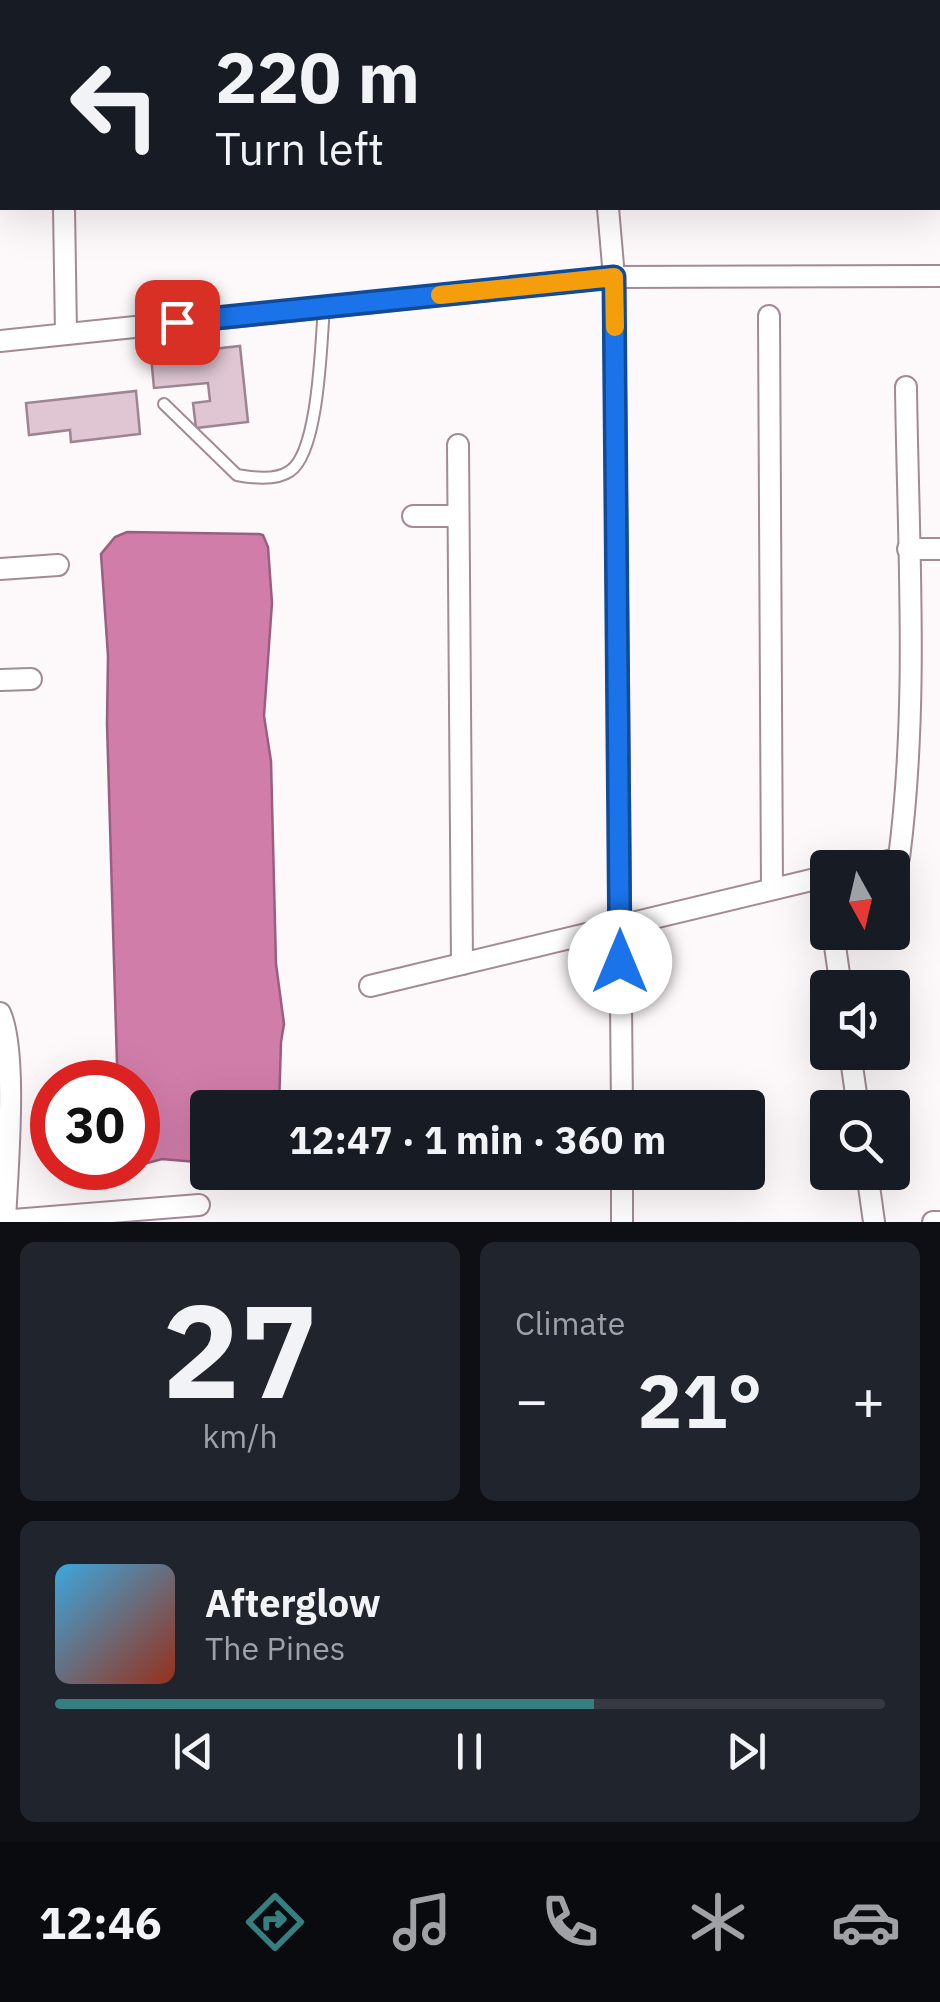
<!DOCTYPE html>
<meta charset="utf-8">
<style>
:root{--surface:#171b24;--page:#20242c;--text:#f1f3f6;--muted:#9ea1a6;--line:#363941;--accent:#367f80}
body{margin:0;font-family:"IBM Plex Sans",sans-serif;background:var(--page);color:var(--text);height:100vh;display:flex;flex-direction:column;font-size:38px;white-space:nowrap}
*{box-sizing:border-box;margin:0}
p{font-size:32px;color:var(--muted)}
.icon{flex:none;width:55px;height:55px;fill:none;stroke:currentColor;stroke-width:2;stroke-linecap:round;stroke-linejoin:round}
.map{position:relative;height:1222px;overflow:hidden}
.details{display:flex;flex-direction:column;gap:20px;padding:20px;background:#0d0f14;flex:1}
.details>*{flex:none}
.guide{position:absolute;left:0px;top:0px;width:940px;height:210px;box-shadow:0 10px 40px #0002;background:#171b24;color:var(--text);overflow:hidden}
.needle{width:65px;rotate:172deg}
.buttons{position:absolute;left:810px;top:850px;display:grid;gap:20px}
.buttons a{display:grid;place-items:center;width:100px;height:100px;border-radius:10px;background:var(--surface);box-shadow:0 10px 40px #0002;font-size:50px}
.speed{position:absolute;left:30px;top:1060px;display:flex;gap:20px;font-size:50px;font-weight:700;text-align:center}
.speed>*{display:grid;place-content:center;width:130px;height:130px;border-radius:50%;background:var(--surface);box-shadow:0 10px 40px #0002;line-height:1}
.speed .limit{border:15px solid #d22;background:#fff;color:#111}
.pin{position:absolute;display:grid;place-items:center;width:85px;height:85px;color:#fff;margin:-42px;border-radius:20px;box-shadow:0 5px 15px #0006}
.me{position:absolute;width:110px;margin:-55px;rotate:0deg;stroke-linejoin:round;filter:drop-shadow(0 0 8px #0008)}
.turn{display:flex;align-items:center;gap:35px;height:210px;padding:0 50px;font-size:45px}
.turn .icon{width:130px;height:130px;stroke-width:2.5}
.turn b{display:block;font-size:70px;line-height:85px}
.big{font-size:75px;font-weight:800;line-height:1.1}
.details .tile{flex:1;display:flex;flex-direction:column;justify-content:center;gap:15px;min-width:0;padding:0 35px;border-radius:15px;background:var(--page)}
.details .dial{align-items:center;gap:0}
.dial b{font-size:130px;line-height:1}
.song{display:flex;align-items:center;gap:30px}
.cover{width:120px;height:120px;border-radius:15px;background:linear-gradient(135deg,hsl(200 70% 55%),hsl(10 70% 35%))}
.played{height:10px;border-radius:5px;background:linear-gradient(90deg,var(--accent) 65%,var(--line) 65%)}
.keys{display:flex;justify-content:space-around;direction:ltr}
.heat{display:flex;justify-content:space-between;align-items:center;font-size:55px;direction:ltr}
.details .tiles{flex:1;display:grid;gap:20px;grid-template-columns:1fr 1fr}
.tile:last-child{grid-column:span 2}
.trip{position:absolute;left:190px;top:1090px;width:575px;height:100px;border-radius:10px;background:var(--surface);box-shadow:0 10px 40px #0002;font-weight:800;line-height:100px;text-align:center}
.tabs{display:flex;height:160px;justify-content:space-around;align-items:center;background:#090b0e;color:var(--muted)}
.tabs .icon{width:70px;height:70px}
.tabs .selected{color:var(--accent)}
.tabs b{font-size:45px;color:var(--text)}
.map>svg:first-child{display:block}
.water{fill:#d07da9;stroke:#9a5e7e;stroke-width:2.5}
.building{fill:#dfc6d2;stroke:#9c8590;stroke-width:2.5}
.lines{fill:none;stroke-linecap:round;stroke-linejoin:round}
.lane-casing{stroke:#a28a96;stroke-width:14}
.street-casing{stroke:#a28a96;stroke-width:24}
.lane{stroke:#fff;stroke-width:10}
.street{stroke:#fff;stroke-width:20}
.route-casing{stroke:#114b97;stroke-width:25}
.route{stroke:#1a73e8;stroke-width:18}
.slow{stroke:#f59e0b;stroke-width:18}
</style>
<div class="map">
<svg width="940" height="1222" viewBox="0 0 940 1222">
<rect width="100%" height="100%" fill="#fdf8fa"/>
<path class="water" d="M127,532L259,534L263,535L268,547L272,603L264,716L271,761L276,964L284,1024L281,1042L279,1107L208,1108L207,1163L162,1159L140,1165L138,1082H120L117,1064L107,724L108,656L101,554L115,537Z"/>
<g class="building">
<path d="M240,346L248,422L196,428L193,403L210,401L208,383L154,388L151,356Z"/>
<path d="M136,391L140,434L71,442L70,430L29,435L26,403Z"/>
</g>
<g class="lines">
<g class="lane-casing">
<path id="lane" d="M164,404L237,475C253,478 276,481 290,471C319,452 321,342 324,307"/>
</g>
<g class="street-casing">
<g id="street">
<path d="M208,0V2"/>
<path d="M589,0V2"/>
<path d="M832,0V2"/>
<path d="M111,2V0"/>
<path d="M0,80H2"/>
<path d="M938,192H940"/>
<path d="M64,208L66,333"/>
<path d="M608,208L614,277L622,1108"/>
<path d="M769,316L772,889"/>
<path d="M0,341L614,277L940,276"/>
<path d="M458,445L462,964"/>
<path d="M413,516H458"/>
<path d="M908,549H940"/>
<path d="M0,569L58,565"/>
<path d="M0,680L31,679"/>
<path d="M861,868L899,858C919,703 908,544 906,387"/>
<path d="M833,932L841,988"/>
<path d="M370,986L828,876"/>
<path d="M0,1013C18,1053 7,1172 5,1221"/>
<path d="M850,1052L858,1108"/>
<path d="M622,1172V1222"/>
<path d="M867,1172L874,1222"/>
<path d="M0,1221L199,1205"/>
<path d="M933,1222H940"/>
</g>
</g>
<use href="#lane" class="lane"/>
<use href="#street" class="street"/>
</g>
<g class="lines">
<g class="route-casing">
<path id="route" d="M177,322L614,277L620,962"/>
</g>
<use href="#route" class="route"/>
<path class="slow" d="M440,295L614,277L615,327"/>
</g>
</svg>
<div class="buttons">
<a><svg class="needle" viewBox="-14 -14 28 28"><path d="M0-13l5 13h-10z" fill="#e53935"/><path d="M0 13l5-13h-10z" fill="#9ea1a6"/></svg></a>
<a><svg class="icon" aria-label="sound" viewBox="0 0 24 24"><path d="M4 9h4l5-4v14l-5-4H4zM17 9q2 3 0 6"/></svg></a>
<a><svg class="icon" aria-label="search" viewBox="0 0 24 24"><circle cx="10" cy="10" r="6"/><path d="M15 15l6 6"/></svg></a>
</div>
<div class="speed"><div class="limit">30</div></div>
<div class="pin" style="left:177px;top:322px;background:#d93025"><svg class="icon" aria-label="arrive" viewBox="0 0 24 24"><path d="M6 21V4h12l-3 4 3 4H6"/></svg></div>
<svg class="me" style="left:620px;top:962px" viewBox="-20 -20 40 40"><circle r="19" fill="#fff"/><path d="M0-13L10 11 0 6-10 11z" fill="#1a73e8"/></svg>
<div class="trip">12:47 · 1 min · 360 m</div>
<div class="guide">
<div class="turn"><svg class="icon" aria-label="left" viewBox="0 0 24 24"><path d="M17 20v-9H6M10 6l-5 5 5 5"/></svg><div><b>220 m</b>Turn left</div></div>
</div>
</div>
<section class="details">
<div class="tiles">
<div class="tile dial"><b>27</b><p>km/h</p></div>
<div class="tile"><p>Climate</p>
<div class="heat"><a>−</a><b class="big">21°</b><a>+</a></div>
</div>
<div class="tile">
<div class="song"><i class="cover"></i><div><b>Afterglow</b><p>The Pines</p></div></div>
<div class="played"></div>
<div class="keys"><svg class="icon" aria-label="previous" viewBox="0 0 24 24"><path d="M18 5L8 12l10 7zM5 5v14"/></svg><svg class="icon" aria-label="pause" viewBox="0 0 24 24"><path d="M8 5v14M16 5v14"/></svg><svg class="icon" aria-label="next" viewBox="0 0 24 24"><path d="M6 5l10 7-10 7zM19 5v14"/></svg></div>
</div>
</div>
</section>
<nav class="tabs">
<b>12:46</b>
<svg class="icon selected" aria-label="directions" viewBox="0 0 24 24"><path d="M12 3l9 9-9 9-9-9zM9 14v-3h6M13 9l2 2-2 2"/></svg>
<svg class="icon" aria-label="music" viewBox="0 0 24 24"><path d="M9 18V5l10-2v13"/><circle cx="6" cy="18" r="3"/><circle cx="16" cy="16" r="3"/></svg>
<svg class="icon" aria-label="phone" viewBox="0 0 24 24"><path d="M5 4h4l2 5-3 2q2 4 5 5l2-3 5 2v4C11 20 4 13 5 4z"/></svg>
<svg class="icon" aria-label="climate" viewBox="0 0 24 24"><path d="M12 3v18M4 7l16 10M4 17L20 7"/></svg>
<svg class="icon" aria-label="car" viewBox="0 0 24 24"><path d="M5 17H2v-5l4-1 3-4h7l3 4 3 1v5h-3M9 17h6M6 11h13"/><circle cx="7" cy="17" r="2"/><circle cx="17" cy="17" r="2"/></svg>
</nav>
